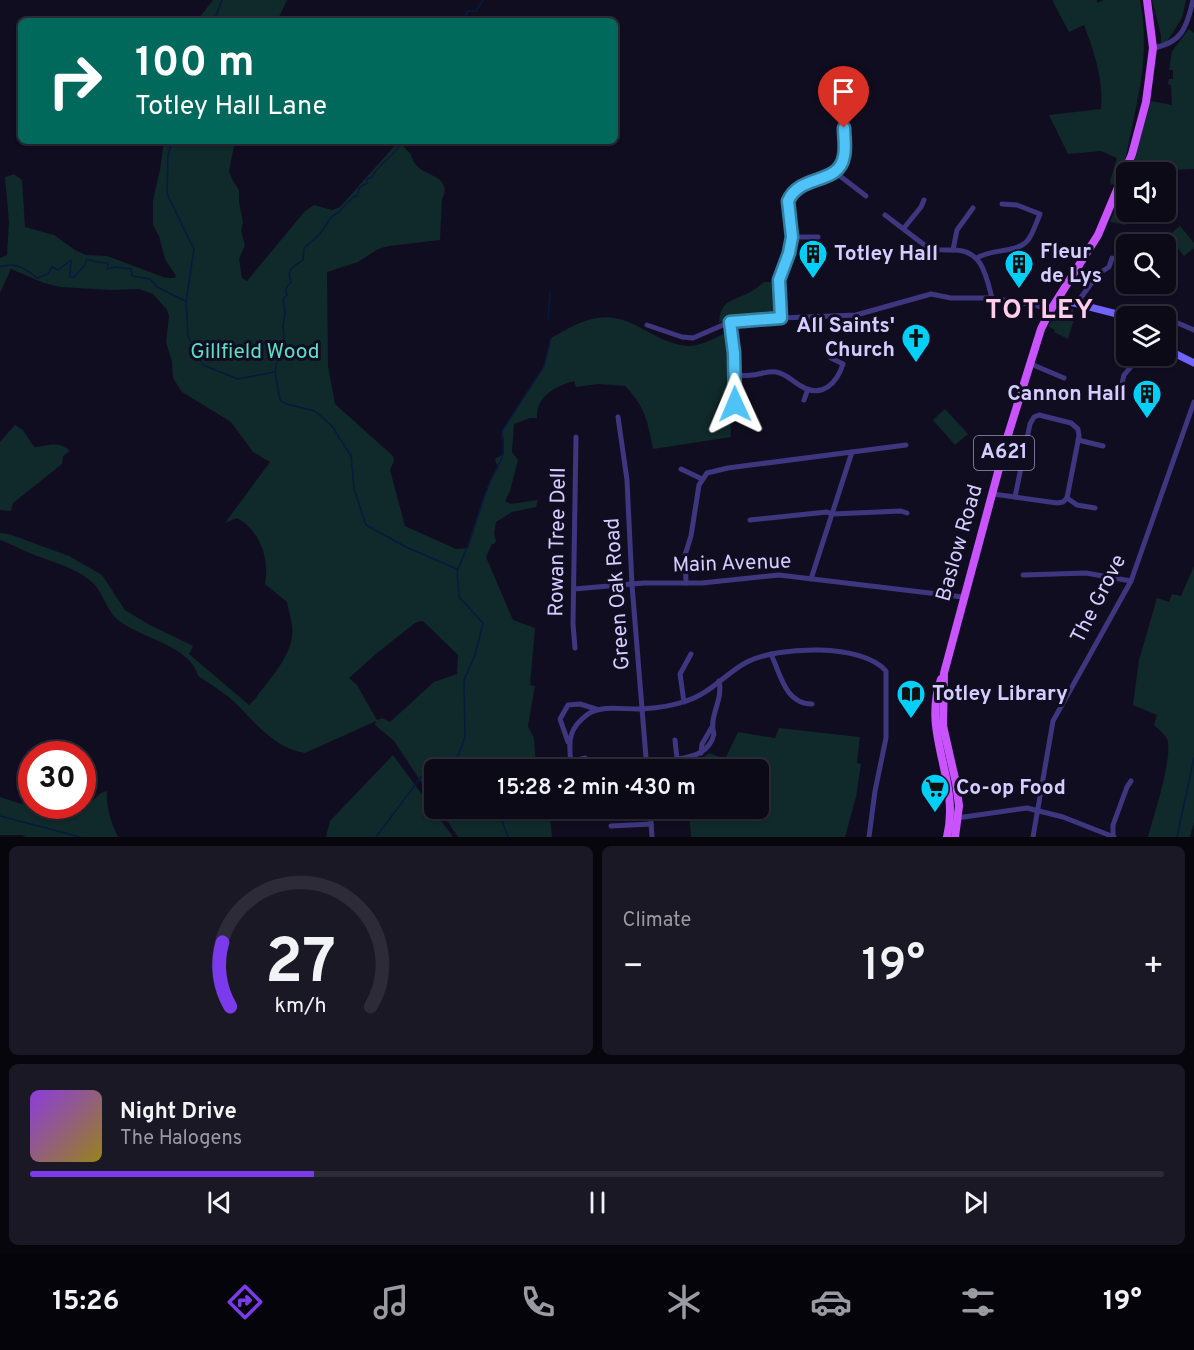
<!DOCTYPE html>
<meta charset="utf-8">
<style>
:root{--surface:#0d0a18;--page:#1b1825;--text:#f1f3f6;--muted:#9a9aa2;--line:#2d2b37;--accent:#7c3aed}
body{margin:0;font-family:Overpass,sans-serif;background:var(--page);color:var(--text);height:100vh;display:flex;flex-direction:column;font-size:22px;white-space:nowrap}
*{box-sizing:border-box;margin:0}
p{font-size:20px;color:var(--muted)}
.icon{flex:none;width:33px;height:33px;fill:none;stroke:currentColor;stroke-width:2;stroke-linecap:round;stroke-linejoin:round}
.map{position:relative;height:837px;overflow:hidden}
.sheet{display:flex;flex-direction:column;gap:9px;padding:9px;background:#07060d;flex:1}
.sheet>*{flex:none}
.banner{position:absolute;left:18px;top:18px;width:600px;height:126px;border-radius:9px;box-shadow:0 2px 4px #0004,0 0 0 2px var(--line);background:#00695c;color:#fff;overflow:hidden}
.controls{position:absolute;left:1116px;top:162px;display:grid;gap:12px}
.controls a{display:grid;place-items:center;width:60px;height:60px;border-radius:9px;background:var(--surface);box-shadow:0 2px 4px #0004,0 0 0 2px var(--line);font-size:30px}
.speed{position:absolute;left:18px;top:741px;display:flex;gap:12px;font-size:30px;font-weight:700;text-align:center}
.speed>*{display:grid;place-content:center;width:78px;height:78px;border-radius:50%;background:var(--surface);box-shadow:0 2px 4px #0004,0 0 0 2px var(--line);line-height:1}
.speed .limit{border:9px solid #d22;background:#fff;color:#111}
.pin{position:absolute;display:grid;place-items:center;width:51px;height:51px;color:#fff;margin:-62px -26px;border-radius:50% 50% 50% 0;rotate:-45deg;box-shadow:0 0 6px #0007}
.pin .icon{rotate:45deg}
.me{position:absolute;width:66px;margin:-33px;rotate:359deg;stroke-linejoin:round;filter:drop-shadow(0 0 4px #0008)}
.turn{display:flex;align-items:center;gap:21px;height:126px;padding:0 18px;font-size:27px}
.turn .icon{width:78px;height:78px;stroke-width:2.5}
.turn b{display:block;font-size:42px;line-height:51px}
.big{font-size:45px;font-weight:600;line-height:1.1}
.sheet .widget{flex:1;display:flex;flex-direction:column;justify-content:center;gap:9px;min-width:0;padding:0 21px;border-radius:9px;background:var(--page)}
.sheet .dial{align-items:center;gap:0}
.dial svg{height:156px;overflow:visible;fill:none;stroke:var(--line);stroke-width:7;stroke-linecap:round;text-anchor:middle}
.dial text{fill:var(--text);stroke:none}
.song{display:flex;align-items:center;gap:18px}
.cover{width:72px;height:72px;border-radius:9px;background:linear-gradient(135deg,hsl(270 70% 55%),hsl(50 70% 35%))}
.played{height:6px;border-radius:3px;background:linear-gradient(90deg,var(--accent) 25%,var(--line) 25%)}
.keys{display:flex;justify-content:space-around;direction:ltr}
.heat{display:flex;justify-content:space-between;align-items:center;font-size:33px;direction:ltr}
.sheet .tiles{flex:1;display:grid;gap:9px;grid-template-columns:1fr 1fr}
.widget:last-child{grid-column:span 2}
.trip{position:absolute;left:424px;top:759px;width:345px;height:60px;border-radius:9px;background:var(--surface);box-shadow:0 2px 4px #0004,0 0 0 2px var(--line);font-weight:600;line-height:60px;text-align:center}
.menu{display:flex;height:96px;justify-content:space-around;align-items:center;background:#05040a;color:var(--muted)}
.menu .icon{width:42px;height:42px}
.menu .active{color:var(--accent)}
.menu b{font-size:27px;color:var(--text)}
.map>svg:first-child{display:block}
.green{fill:#10292a;fill-rule:evenodd}
.lines{fill:none;stroke-linecap:round;stroke-linejoin:round}
.stream{stroke:#09193d;stroke-width:1.5}
.street{stroke:#3e377f;stroke-width:5}
.secondary{stroke:#7063ff;stroke-width:7}
.primary{stroke:#c953ff;stroke-width:8}
.route-casing{stroke:#337fa1;stroke-width:15}
.route{stroke:#4fc3f7;stroke-width:10}
.labels{text-anchor:middle;dominant-baseline:central;stroke-width:6;stroke-linejoin:round;paint-order:stroke}
.shield{fill:#110d20;stroke:#9a93bc;stroke-width:1.5}
.shield-label{font-size:20px;font-weight:bold;fill:#d5ccff}
.poi-label{font-size:21px;font-weight:bold;fill:#d5ccff;stroke:#110d20;text-anchor:start}
.park-label{font-size:21px;fill:#58dfc5;stroke:#110d20}
.street-label{font-size:21px;fill:#d5ccff;stroke:#110d20}
.district-label{font-size:27px;font-weight:bold;letter-spacing:1.5px;fill:#ffceea;stroke:#110d20}
</style>
<div class="map">
<svg width="1194" height="837" viewBox="0 0 1194 837">
<rect width="100%" height="100%" fill="#110d20"/>
<g class="green">
<path d="M213,0H287L277,21H185L186,19L199,18Z"/>
<path d="M1052,0H1097L1098,3L1103,0H1140C1149,47 1141,86 1131,132C1127,150 1125,170 1114,184L1111,185L1110,181L1117,158L1101,151L1068,154L1049,115L1101,109C1104,80 1094,52 1084,25L1069,32Z"/>
<path d="M1152,0H1186L1182,18L1166,43H1161V35Z"/>
<path d="M1189,29L1194,33V169L1169,170L1172,177L1166,184V172H1130L1151,101L1172,105L1171,85L1168,84L1169,79H1173V70H1169L1172,51Z"/>
<path d="M164,141H235L229,171L232,179L239,190V202L243,222L241,231L245,245L239,259L242,278L247,281L305,211L314,205L332,210L340,207L399,141H404C403,148 405,148 410,153C412,157 413,162 417,166C426,176 453,177 442,199L440,240L389,246L378,249L358,262L327,272L328,366L335,404L393,456L394,461L390,470L405,526L456,549L468,548L490,481L498,468L495,459L503,454L504,441L502,431L544,366L551,338C565,330 582,320 598,318C632,312 655,345 689,346C700,346 713,339 723,334L726,335L731,437L653,449C647,420 646,408 625,386L598,384L576,387L574,381C556,386 536,396 537,418H530L514,424L512,452L518,460L510,491L505,501L511,504L538,500L536,507L512,512L496,522L494,533L496,541L494,544H492L486,557L513,620L535,628L530,685L535,686L528,726L534,738L536,769L435,770V803L394,741L375,725L376,721L305,753C271,747 254,720 230,698C220,690 209,683 198,676C191,646 140,638 118,620C106,610 103,592 92,582C74,566 47,561 25,551C16,547 9,543 0,540V533L9,534L69,556L102,575L125,610L148,624L193,646L189,654L249,705L255,699C270,678 296,653 292,625C291,617 288,610 287,602L265,584C270,560 260,530 237,518L225,523L270,462L253,452L231,422L182,392L173,378L172,362L166,342L169,316L167,310L153,294L139,289L111,290L60,287L44,283L11,269L0,293V258L7,255L9,222L5,177L14,174L22,180L25,227L54,235L75,250L86,255L107,256L166,278H174L176,276L165,259L159,236L153,225V200L160,170ZM421,621L424,622L458,655L457,674L434,682L390,722L382,718L377,720L357,685L349,678L377,653L415,623Z"/>
<path d="M1126,182V212H1137L1129,215L1126,225L1110,222L1117,205L1122,207L1125,201L1119,198Z"/>
<path d="M1180,226L1194,243V248L1184,256L1168,236Z"/>
<path d="M764,282H773L775,312L728,318L719,323C721,297 734,302 752,291C756,289 760,285 764,282Z"/>
<path d="M1069,309H1073L1075,316L1068,339L1054,332L1055,330L1048,326L1058,314Z"/>
<path d="M945,409L968,434L955,445L933,420Z"/>
<path d="M15,425L23,430L34,447C50,446 57,440 70,451L63,456L62,464L13,503L11,511L0,510V442Z"/>
<path d="M1194,566V822L1190,837H1148C1153,818 1174,755 1167,739C1164,733 1158,729 1154,725L1157,715L1133,705L1139,660L1157,598L1169,602L1172,594L1181,596Z"/>
<path d="M779,728L860,737L857,763L861,764L856,797L845,837H691L689,809L759,808V770L705,769L704,757L709,753L722,758L726,757L738,732L775,738Z"/>
<path d="M393,755L453,837H326L330,821Z"/>
<path d="M107,791C106,808 111,822 118,837H26L22,835H0V797L18,803L71,813L83,809L101,793Z"/>
<path d="M439,809H549L552,837H458Z"/>
</g>
<g class="lines">
<g class="stream">
<path d="M212,21L215,18L222,0"/>
<path d="M462,21L468,11H476L483,0"/>
<path d="M172,141L168,156L167,194L194,249L186,302L188,336L203,365L238,379L275,372L280,400L286,404L315,411L332,426L351,456L354,489L366,525L406,547L457,569L459,597L483,623L475,655L464,680L465,737L453,770"/>
<path d="M0,267C14,261 26,269 37,278L48,274L52,267L58,270L71,260L70,277H74L84,266L87,259L97,262L108,263L107,269L115,267L131,269L132,276L150,279L157,287L185,301"/>
<path d="M548,319L550,293"/>
<path d="M275,372L280,344L284,339L283,325L285,313L283,299L287,295C284,288 288,286 291,282C286,269 293,267 303,260L304,248L320,234L331,217L339,212L352,198L358,195L359,188L367,183V179L372,177C379,163 395,156 402,142"/>
<path d="M458,569C471,541 478,512 489,484C493,473 500,465 503,454C504,445 502,439 502,431L544,366L551,338"/>
<path d="M497,808L508,837"/>
<path d="M0,816L80,837"/>
<path d="M376,837L421,777H435"/>
<path d="M1177,837L1194,758"/>
</g>
<g class="street">
<path d="M1153,48C1182,43 1187,27 1193,0"/>
<path d="M836,173L866,196"/>
<path d="M885,215L927,247C936,251 945,250 955,250C983,251 986,276 992,298"/>
<path d="M904,228L921,207L924,200"/>
<path d="M792,237H818"/>
<path d="M953,250L957,230L973,208"/>
<path d="M977,258C993,247 1020,255 1030,237C1034,230 1037,221 1040,214L1017,205L1002,204"/>
<path d="M1077,303L1098,274L1109,267L1112,258"/>
<path d="M1147,314L1155,313L1162,316"/>
<path d="M781,318L779,280L789,253L792,237L788,201C800,175 839,185 844,156C846,147 844,137 844,127"/>
<path d="M1166,318L1194,330"/>
<path d="M730,322L734,353L735,413"/>
<path d="M647,325L682,337L693,338L730,322L781,318L856,315L931,294L951,298H992L1035,305L1050,311"/>
<path d="M1031,364L1064,378"/>
<path d="M734,375C740,375 747,376 753,375C761,374 768,371 776,372C787,374 792,381 801,386C822,399 837,383 843,364L831,358"/>
<path d="M1120,392L1124,375L1140,356"/>
<path d="M804,400L808,389"/>
<path d="M618,417L627,480L632,585L647,770"/>
<path d="M1078,440L1103,446"/>
<path d="M681,469L702,479"/>
<path d="M993,494L1057,503L1063,502L1067,498"/>
<path d="M1015,497L1030,424L1034,417L1039,415L1071,423L1078,429L1079,436L1067,498"/>
<path d="M1067,498L1077,505L1095,508"/>
<path d="M750,520L827,512L832,514L901,511L907,513"/>
<path d="M1023,575L1086,573L1131,581"/>
<path d="M811,579L852,452"/>
<path d="M686,583L685,555L691,536L699,485L707,473L728,468L906,445"/>
<path d="M574,589L644,583H702L779,575L963,597"/>
<path d="M575,648L573,624L576,437"/>
<path d="M771,654C780,673 785,704 812,704"/>
<path d="M684,702L680,674L691,654"/>
<path d="M675,740L677,759C694,757 710,752 714,734C708,717 724,699 719,681"/>
<path d="M568,742L560,719L568,705L580,704L596,709"/>
<path d="M701,753L702,744L712,727"/>
<path d="M585,758L571,762C568,740 569,728 588,714C603,704 625,710 642,709C656,708 673,706 686,701C710,694 726,673 747,662C778,646 863,643 886,671V738L875,791L869,837"/>
<path d="M610,763L646,760"/>
<path d="M650,808L652,837"/>
<path d="M957,818L1027,808L1063,817L1114,837"/>
<path d="M611,826L651,824"/>
<path d="M1113,835V825L1127,787L1131,781"/>
<path d="M1033,837L1053,721L1131,581L1194,402"/>
</g>
<g class="secondary">
<path d="M1058,299L1121,315L1141,312L1150,316"/>
<path d="M1166,346L1176,354L1194,363"/>
</g>
<g class="primary">
<path d="M941,679C921,734 961,781 947,837"/>
<path d="M955,837L959,806L956,783L943,726L944,673L1008,435L1041,329L1050,311L1098,235L1132,154L1146,102L1153,48L1147,0"/>
</g>
</g>
<g class="lines">
<g class="route-casing">
<path id="route" d="M735,404L734,353L730,322L781,318L779,280L789,253L792,237L788,201C800,173 839,186 844,156C846,147 844,137 844,128"/>
</g>
<use href="#route" class="route"/>
</g>
<defs>
<g id="building-pin" transform="scale(1.5)"><path d="M0 17L-7.5 6A9.5 9.5 0 1 1 7.5 6Z" fill="#00cff7" stroke="#110d20"/><path d="M-4-6H4V6H1V3H-1V6H-4ZM-2.5-4.3h1.7v1.8h-1.7ZM.8-4.3h1.7v1.8H.8ZM-2.5-1h1.7V.8h-1.7ZM.8-1h1.7V.8H.8Z" fill="#111"/></g>
<g id="church-pin" transform="scale(1.5)"><path d="M0 17L-7.5 6A9.5 9.5 0 1 1 7.5 6Z" fill="#00cff7" stroke="#110d20"/><path d="M-1.2-6h2.4v3.5h3.3v2.4h-3.3V6h-2.4V-.1h-3.3v-2.4h3.3Z" fill="#111"/></g>
<g id="library-pin" transform="scale(1.5)"><path d="M0 17L-7.5 6A9.5 9.5 0 1 1 7.5 6Z" fill="#00cff7" stroke="#110d20"/><path d="M-6-4Q-3-5.5-.7-3.5V5Q-3 3-6 4ZM6-4Q3-5.5 .7-3.5V5Q3 3 6 4Z" fill="#111"/></g>
<g id="supermarket-pin" transform="scale(1.5)"><path d="M0 17L-7.5 6A9.5 9.5 0 1 1 7.5 6Z" fill="#00cff7" stroke="#110d20"/><path d="M-6-5.5h2.5l.6 2H6L4.5 2H-2.5L-4.4-4H-6ZM-1.5 3.2a1.3 1.3 0 1 0 .1 0ZM3 3.2a1.3 1.3 0 1 0 .1 0Z" fill="#111"/></g>
</defs>
<g fill-rule="evenodd">
<use href="#building-pin" x="813" y="254"/>
<use href="#building-pin" x="1019" y="264"/>
<use href="#church-pin" x="916" y="338"/>
<use href="#building-pin" x="1147" y="394"/>
<use href="#library-pin" x="911" y="694"/>
<use href="#supermarket-pin" x="935" y="788"/>
</g>
<g class="labels">
<rect class="shield" x="974" y="436" width="60" height="34" rx="4.5"/>
<g class="shield-label">
<text x="1004" y="453">A621</text>
</g>
<g class="poi-label">
<text x="1040" y="252">Fleur<tspan x="1040" dy="24">de Lys</tspan></text>
<text x="834" y="254">Totley Hall</text>
<text x="895" y="326" text-anchor="end">All Saints'<tspan x="895" dy="24">Church</tspan></text>
<text x="1126" y="394" text-anchor="end">Cannon Hall</text>
<text x="932" y="694">Totley Library</text>
<text x="956" y="788">Co-op Food</text>
</g>
<g class="park-label">
<text x="255" y="352">Gillfield Wood</text>
</g>
<g class="street-label">
<text transform="translate(558 542) rotate(-89)">Rowan Tree Dell</text>
<text transform="translate(960 543) rotate(-74)">Baslow Road</text>
<text transform="translate(732 564) rotate(-2)">Main Avenue</text>
<text transform="translate(618 594) rotate(-94)">Green Oak Road</text>
<text transform="translate(1099 599) rotate(-63)">The Grove</text>
</g>
<g class="district-label">
<text x="1040" y="311">TOTLEY</text>
</g>
</g>
</svg>
<div class="controls">
<a><svg class="icon" aria-label="sound" viewBox="0 0 24 24"><path d="M4 9h4l5-4v14l-5-4H4zM17 9q2 3 0 6"/></svg></a>
<a><svg class="icon" aria-label="search" viewBox="0 0 24 24"><circle cx="10" cy="10" r="6"/><path d="M15 15l6 6"/></svg></a>
<a><svg class="icon" aria-label="layers" viewBox="0 0 24 24"><path d="M12 4l9 5-9 5-9-5zM3 14l9 5 9-5"/></svg></a>
</div>
<div class="speed"><div class="limit">30</div></div>
<div class="pin" style="left:844px;top:128px;background:#d93025"><svg class="icon" aria-label="arrive" viewBox="0 0 24 24"><path d="M6 21V4h12l-3 4 3 4H6"/></svg></div>
<svg class="me" style="left:735px;top:404px" viewBox="-20 -20 40 40"><path d="M0-17L14 15 0 8-14 15z" fill="#4fc3f7" stroke="#fff" stroke-width="4"/></svg>
<div class="trip">15:28 · 2 min · 430 m</div>
<div class="banner">
<div class="turn"><svg class="icon" aria-label="right" viewBox="0 0 24 24"><path d="M7 20v-9h11M14 6l5 5-5 5"/></svg><div><b>100 m</b>Totley Hall Lane</div></div>
</div>
</div>
<section class="sheet">
<div class="tiles">
<div class="widget dial"><svg viewBox="0 0 100 80">
<path d="M14 69A42 42 0 1 1 86 69"/>
<path d="M14 69A42 42 0 0 1 10 36" stroke="#7c3aed"/>
<text x="50" y="56" font-size="32" font-weight="700">27</text>
<text x="50" y="72" font-size="11">km/h</text>
</svg></div>
<div class="widget"><p>Climate</p>
<div class="heat"><a>−</a><b class="big">19°</b><a>+</a></div>
</div>
<div class="widget">
<div class="song"><i class="cover"></i><div><b>Night Drive</b><p>The Halogens</p></div></div>
<div class="played"></div>
<div class="keys"><svg class="icon" aria-label="previous" viewBox="0 0 24 24"><path d="M18 5L8 12l10 7zM5 5v14"/></svg><svg class="icon" aria-label="pause" viewBox="0 0 24 24"><path d="M8 5v14M16 5v14"/></svg><svg class="icon" aria-label="next" viewBox="0 0 24 24"><path d="M6 5l10 7-10 7zM19 5v14"/></svg></div>
</div>
</div>
</section>
<nav class="menu">
<b>15:26</b>
<svg class="icon active" aria-label="directions" viewBox="0 0 24 24"><path d="M12 3l9 9-9 9-9-9zM9 14v-3h6M13 9l2 2-2 2"/></svg>
<svg class="icon" aria-label="music" viewBox="0 0 24 24"><path d="M9 18V5l10-2v13"/><circle cx="6" cy="18" r="3"/><circle cx="16" cy="16" r="3"/></svg>
<svg class="icon" aria-label="phone" viewBox="0 0 24 24"><path d="M5 4h4l2 5-3 2q2 4 5 5l2-3 5 2v4C11 20 4 13 5 4z"/></svg>
<svg class="icon" aria-label="climate" viewBox="0 0 24 24"><path d="M12 3v18M4 7l16 10M4 17L20 7"/></svg>
<svg class="icon" aria-label="car" viewBox="0 0 24 24"><path d="M5 17H2v-5l4-1 3-4h7l3 4 3 1v5h-3M9 17h6M6 11h13"/><circle cx="7" cy="17" r="2"/><circle cx="17" cy="17" r="2"/></svg>
<svg class="icon" aria-label="filters" viewBox="0 0 24 24"><path d="M4 7h16M4 17h16"/><circle cx="9" cy="7" r="2"/><circle cx="15" cy="17" r="2"/></svg>
<b>19°</b>
</nav>
